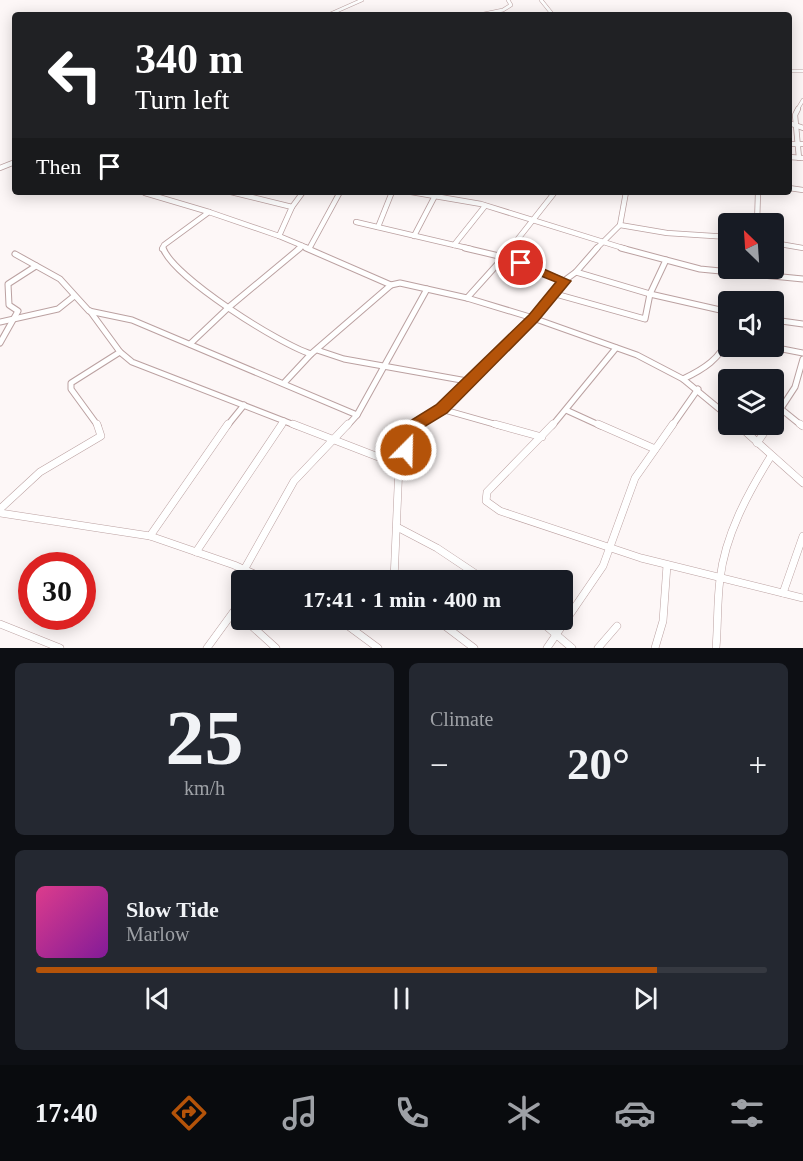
<!DOCTYPE html>
<meta charset="utf-8">
<style>
:root{--surface:#171b24;--page:#242831;--text:#f1f3f6;--muted:#9ea1a6;--line:#363941;--accent:#b45309}
body{margin:0;font-family:"Times New Roman",serif;background:var(--page);color:var(--text);height:100vh;display:flex;flex-direction:column;font-size:22px;white-space:nowrap}
*{box-sizing:border-box;margin:0}
p{font-size:20px;color:var(--muted)}
.icon{flex:none;width:33px;height:33px;fill:none;stroke:currentColor;stroke-width:2;stroke-linecap:round;stroke-linejoin:round}
.map{position:relative;height:648px;overflow:hidden}
.sheet{display:flex;flex-direction:column;gap:15px;padding:15px;background:#0d0f14;flex:1}
.sheet>*{flex:none}
.hud{position:absolute;left:12px;top:12px;width:780px;height:183px;border-radius:6px;box-shadow:0 3px 15px #0003;background:#202124;color:#fff;overflow:hidden}
.needle{width:39px;rotate:335deg}
.buttons{position:absolute;left:718px;top:213px;display:grid;gap:12px}
.buttons a{display:grid;place-items:center;width:66px;height:66px;border-radius:6px;background:var(--surface);box-shadow:0 3px 15px #0003;font-size:30px}
.speed{position:absolute;left:18px;top:552px;display:flex;gap:12px;font-size:30px;font-weight:700;text-align:center}
.speed>*{display:grid;place-content:center;width:78px;height:78px;border-radius:50%;background:var(--surface);box-shadow:0 3px 15px #0003;line-height:1}
.speed .limit{border:9px solid #d22;background:#fff;color:#111}
.pin{position:absolute;display:grid;place-items:center;width:51px;height:51px;color:#fff;margin:-26px;border:3px solid #fff;border-radius:50%;box-shadow:0 2px 6px #0007}
.me{position:absolute;width:66px;margin:-33px;rotate:23deg;stroke-linejoin:round;filter:drop-shadow(0 0 4px #0008)}
.turn{display:flex;align-items:center;gap:21px;height:126px;padding:0 24px;font-size:27px}
.turn .icon{width:78px;height:78px;stroke-width:2.5}
.turn b{display:block;font-size:42px;line-height:51px}
.then{display:flex;align-items:center;height:57px;padding:0 24px;background:#0003;gap:12px;font-size:22px}
.big{font-size:45px;font-weight:700;line-height:1.1}
.sheet .widget{flex:1;display:flex;flex-direction:column;justify-content:center;gap:9px;min-width:0;padding:0 21px;border-radius:9px;background:var(--page)}
.sheet .dial{align-items:center;gap:0}
.dial b{font-size:78px;line-height:1}
.song{display:flex;align-items:center;gap:18px}
.cover{width:72px;height:72px;border-radius:9px;background:linear-gradient(135deg,hsl(330 70% 55%),hsl(290 70% 35%))}
.played{height:6px;border-radius:3px;background:linear-gradient(90deg,var(--accent) 85%,var(--line) 85%)}
.keys{display:flex;justify-content:space-around;direction:ltr}
.heat{display:flex;justify-content:space-between;align-items:center;font-size:33px;direction:ltr}
.sheet .tiles{flex:1;display:grid;gap:15px;grid-template-columns:1fr 1fr}
.widget:last-child{grid-column:span 2}
.trip{position:absolute;left:231px;top:570px;width:342px;height:60px;border-radius:6px;background:var(--surface);box-shadow:0 3px 15px #0003;font-weight:700;line-height:60px;text-align:center}
.tabs{display:flex;height:96px;justify-content:space-around;align-items:center;background:#090b0e;color:var(--muted)}
.tabs .icon{width:42px;height:42px}
.tabs .current{color:var(--accent)}
.tabs b{font-size:27px;color:var(--text)}
.map>svg:first-child{display:block}
.lines{fill:none;stroke-linecap:round;stroke-linejoin:round}
.street-far3-casing{stroke:#bba1a1;stroke-width:4}
.street-far2-casing{stroke:#bba1a1;stroke-width:6}
.street-far1-casing{stroke:#bba1a1;stroke-width:7}
.street-casing{stroke:#bba1a1;stroke-width:8}
.street-far3{stroke:#fff;stroke-width:3}
.street-far2{stroke:#fff;stroke-width:4.5}
.street-far1{stroke:#fff;stroke-width:5}
.street{stroke:#fff;stroke-width:7}
.route{fill:#b45309;stroke:#753606;stroke-width:1.5}
</style>
<div class="map">
<svg width="803" height="648" viewBox="0 0 803 648">
<rect width="100%" height="100%" fill="#fdf7f7"/>
<g class="lines">
<g class="street-far3-casing">
<g id="street-far3">
<path d="M541,0L553,15"/>
<path d="M328,15L362,0"/>
<path d="M479,15L503,10L511,5L508,0"/>
<path d="M789,71H803"/>
<path d="M797,110L803,100"/>
</g>
</g>
<g class="street-far2-casing">
<g id="street-far2">
<path d="M798,109L795,115L799,158"/>
<path d="M789,123L803,128"/>
<path d="M789,144H803"/>
<path d="M789,157L803,158"/>
<path d="M0,168L15,162"/>
<path d="M789,188L803,190"/>
<path d="M231,192L292,207L279,236L310,249"/>
<path d="M411,192L481,204L626,249"/>
<path d="M145,193L209,212L164,245L162,249"/>
<path d="M292,207L303,192"/>
<path d="M209,212L279,236"/>
<path d="M356,222L471,249"/>
<path d="M757,224L758,192"/>
<path d="M620,225L667,233L729,237"/>
<path d="M378,227L392,192"/>
<path d="M414,236L437,192"/>
<path d="M774,243L803,248"/>
<path d="M454,245L485,206"/>
<path d="M298,249L302,246"/>
<path d="M309,249L340,192"/>
<path d="M510,249L555,192"/>
<path d="M596,249L620,225L626,192"/>
</g>
</g>
<g class="street-far1-casing">
<g id="street-far1">
<path d="M163,248C173,277 279,344 311,354"/>
<path d="M306,248L391,285"/>
<path d="M465,248L503,257L564,281"/>
<path d="M621,248L700,269L803,279"/>
<path d="M15,254L60,279L89,311L132,320L357,415"/>
<path d="M576,272L650,294L729,312"/>
<path d="M726,274L729,253"/>
<path d="M552,293L645,319L650,294L666,260"/>
<path d="M467,298L512,248"/>
<path d="M90,311L120,352L132,362L297,426"/>
<path d="M774,320L803,324"/>
<path d="M0,322L58,309L73,297"/>
<path d="M0,343L18,311L9,305L8,284L36,266"/>
<path d="M190,344L229,307L300,248"/>
<path d="M767,346L803,353"/>
<path d="M317,350L344,359L467,381"/>
<path d="M683,379C704,369 720,359 729,337"/>
<path d="M284,383L311,354L391,285L400,283L467,298L533,318L637,355L683,379L729,417"/>
<path d="M441,409L501,426"/>
<path d="M781,409L802,426"/>
<path d="M566,410L601,426"/>
<path d="M774,419L795,387L803,359"/>
<path d="M737,424L739,426"/>
<path d="M98,426L71,389V383L120,352"/>
<path d="M227,426L244,405"/>
<path d="M281,426L284,421"/>
<path d="M347,426L357,415L427,289"/>
<path d="M415,426L441,409L533,318L557,286L576,272L597,248"/>
<path d="M552,426L616,348"/>
<path d="M672,426L698,389"/>
</g>
</g>
<g class="street-casing">
<g id="street">
<path d="M293,424L399,465"/>
<path d="M495,424L542,437"/>
<path d="M553,424L487,492L486,501L500,511L641,558L803,598"/>
<path d="M598,424L655,449"/>
<path d="M737,424L803,483"/>
<path d="M800,424L803,426"/>
<path d="M757,443L770,424"/>
<path d="M0,509L40,472L101,436L97,424"/>
<path d="M0,513L150,536L234,565L268,580"/>
<path d="M397,527L437,548L485,580"/>
<path d="M150,536L228,424"/>
<path d="M196,552L282,424"/>
<path d="M244,570L294,481L348,424"/>
<path d="M394,580L399,465L417,424"/>
<path d="M783,593L803,536"/>
<path d="M235,610L242,616"/>
<path d="M245,620L276,648"/>
<path d="M340,620L378,648"/>
<path d="M437,620L474,648"/>
<path d="M539,620L572,648"/>
<path d="M0,624L60,648"/>
<path d="M207,648L242,600"/>
<path d="M547,648L603,566L635,478L673,424"/>
<path d="M598,648L617,626"/>
<path d="M655,648L663,621L667,565"/>
<path d="M716,648C718,625 717,602 720,579C725,535 748,493 771,456"/>
</g>
</g>
<use href="#street-far3" class="street-far3"/>
<use href="#street-far2" class="street-far2"/>
<use href="#street-far1" class="street-far1"/>
<use href="#street" class="street"/>
</g>
<path class="route" d="M521,259L571,281L538,321L447,413L422,428L411,454H400L398,450L410,421L436,405L529,315L556,282L516,266V260Z"/>
</svg>
<div class="buttons">
<a><svg class="needle" viewBox="-14 -14 28 28"><path d="M0-13l5 13h-10z" fill="#e53935"/><path d="M0 13l5-13h-10z" fill="#9ea1a6"/></svg></a>
<a><svg class="icon" aria-label="sound" viewBox="0 0 24 24"><path d="M4 9h4l5-4v14l-5-4H4zM17 9q2 3 0 6"/></svg></a>
<a><svg class="icon" aria-label="layers" viewBox="0 0 24 24"><path d="M12 4l9 5-9 5-9-5zM3 14l9 5 9-5"/></svg></a>
</div>
<div class="speed"><div class="limit">30</div></div>
<div class="pin" style="left:521px;top:263px;background:#d93025"><svg class="icon" aria-label="arrive" viewBox="0 0 24 24"><path d="M6 21V4h12l-3 4 3 4H6"/></svg></div>
<svg class="me" style="left:406px;top:450px" viewBox="-20 -20 40 40"><circle r="17" fill="#b45309" stroke="#fff" stroke-width="3"/><path d="M0-11L8 9 0 5-8 9z" fill="#fff"/></svg>
<div class="trip">17:41 · 1 min · 400 m</div>
<div class="hud">
<div class="turn"><svg class="icon" aria-label="left" viewBox="0 0 24 24"><path d="M17 20v-9H6M10 6l-5 5 5 5"/></svg><div><b>340 m</b>Turn left</div></div>
<div class="then">Then<svg class="icon" aria-label="arrive" viewBox="0 0 24 24"><path d="M6 21V4h12l-3 4 3 4H6"/></svg></div>
</div>
</div>
<section class="sheet">
<div class="tiles">
<div class="widget dial"><b>25</b><p>km/h</p></div>
<div class="widget"><p>Climate</p>
<div class="heat"><a>−</a><b class="big">20°</b><a>+</a></div>
</div>
<div class="widget">
<div class="song"><i class="cover"></i><div><b>Slow Tide</b><p>Marlow</p></div></div>
<div class="played"></div>
<div class="keys"><svg class="icon" aria-label="previous" viewBox="0 0 24 24"><path d="M18 5L8 12l10 7zM5 5v14"/></svg><svg class="icon" aria-label="pause" viewBox="0 0 24 24"><path d="M8 5v14M16 5v14"/></svg><svg class="icon" aria-label="next" viewBox="0 0 24 24"><path d="M6 5l10 7-10 7zM19 5v14"/></svg></div>
</div>
</div>
</section>
<nav class="tabs">
<b>17:40</b>
<svg class="icon current" aria-label="directions" viewBox="0 0 24 24"><path d="M12 3l9 9-9 9-9-9zM9 14v-3h6M13 9l2 2-2 2"/></svg>
<svg class="icon" aria-label="music" viewBox="0 0 24 24"><path d="M9 18V5l10-2v13"/><circle cx="6" cy="18" r="3"/><circle cx="16" cy="16" r="3"/></svg>
<svg class="icon" aria-label="phone" viewBox="0 0 24 24"><path d="M5 4h4l2 5-3 2q2 4 5 5l2-3 5 2v4C11 20 4 13 5 4z"/></svg>
<svg class="icon" aria-label="climate" viewBox="0 0 24 24"><path d="M12 3v18M4 7l16 10M4 17L20 7"/></svg>
<svg class="icon" aria-label="car" viewBox="0 0 24 24"><path d="M5 17H2v-5l4-1 3-4h7l3 4 3 1v5h-3M9 17h6M6 11h13"/><circle cx="7" cy="17" r="2"/><circle cx="17" cy="17" r="2"/></svg>
<svg class="icon" aria-label="filters" viewBox="0 0 24 24"><path d="M4 7h16M4 17h16"/><circle cx="9" cy="7" r="2"/><circle cx="15" cy="17" r="2"/></svg>
</nav>
